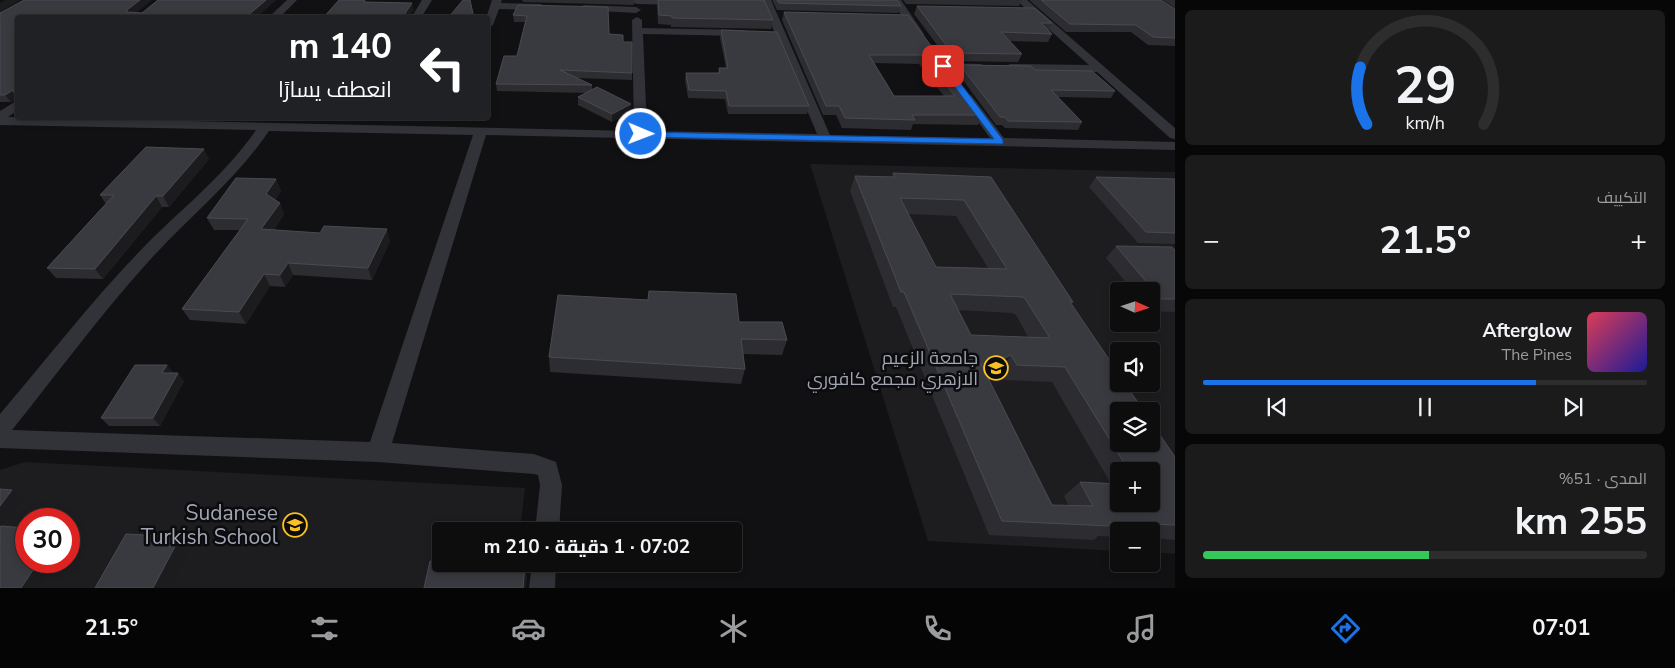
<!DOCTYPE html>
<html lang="ar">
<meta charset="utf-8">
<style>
:root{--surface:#0d0d0e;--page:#1b1b1c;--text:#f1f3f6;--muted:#9a9c9e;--line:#2d2d2e;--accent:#1a73e8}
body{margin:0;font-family:"Nunito Sans",Cairo,sans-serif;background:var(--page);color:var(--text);direction:rtl;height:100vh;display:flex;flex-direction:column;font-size:19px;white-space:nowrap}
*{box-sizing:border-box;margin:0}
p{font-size:16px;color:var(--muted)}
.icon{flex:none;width:28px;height:28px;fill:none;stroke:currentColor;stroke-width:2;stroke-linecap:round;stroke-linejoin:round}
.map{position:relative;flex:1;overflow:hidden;direction:ltr}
.sheet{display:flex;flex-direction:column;gap:10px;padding:10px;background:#070708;width:500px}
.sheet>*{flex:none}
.hud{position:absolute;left:15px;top:15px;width:475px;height:105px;border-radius:5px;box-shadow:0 2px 8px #0003,0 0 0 1px var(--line);direction:rtl;background:#202124;color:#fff;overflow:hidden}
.needle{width:32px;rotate:93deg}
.controls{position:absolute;left:1110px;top:282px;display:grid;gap:10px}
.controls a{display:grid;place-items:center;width:50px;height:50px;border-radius:5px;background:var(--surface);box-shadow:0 2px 8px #0003,0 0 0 1px var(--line);font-size:25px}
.speed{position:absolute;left:15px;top:508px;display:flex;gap:10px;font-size:25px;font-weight:700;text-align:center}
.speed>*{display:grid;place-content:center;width:65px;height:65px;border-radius:50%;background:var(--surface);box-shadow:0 2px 8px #0003,0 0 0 1px var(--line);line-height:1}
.speed .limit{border:8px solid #d22;background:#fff;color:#111}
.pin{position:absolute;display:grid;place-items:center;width:42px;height:42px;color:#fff;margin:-21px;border-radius:10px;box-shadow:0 2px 8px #0006}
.me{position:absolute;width:55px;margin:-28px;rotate:91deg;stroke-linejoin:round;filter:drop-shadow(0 0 4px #0008)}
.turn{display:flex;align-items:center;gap:18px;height:105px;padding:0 15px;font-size:22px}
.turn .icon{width:65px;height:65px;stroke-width:2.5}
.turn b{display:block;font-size:35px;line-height:42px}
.big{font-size:38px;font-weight:700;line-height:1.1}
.sheet .card{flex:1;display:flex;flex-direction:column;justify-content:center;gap:8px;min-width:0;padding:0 18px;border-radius:8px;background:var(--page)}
.sheet .dial{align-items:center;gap:0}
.dial svg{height:130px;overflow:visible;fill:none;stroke:var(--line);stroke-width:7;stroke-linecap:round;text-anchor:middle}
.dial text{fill:var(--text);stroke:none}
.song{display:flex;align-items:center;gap:15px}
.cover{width:60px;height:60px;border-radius:8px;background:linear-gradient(135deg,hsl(350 70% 55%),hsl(240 70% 35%))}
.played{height:5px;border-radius:2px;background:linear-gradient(90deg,var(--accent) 75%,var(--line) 75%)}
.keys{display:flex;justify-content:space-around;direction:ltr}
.heat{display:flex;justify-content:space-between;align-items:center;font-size:28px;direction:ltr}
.charge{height:8px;border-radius:4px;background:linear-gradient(90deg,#34c759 51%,var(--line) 0)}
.trip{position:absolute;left:432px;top:522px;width:310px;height:50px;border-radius:5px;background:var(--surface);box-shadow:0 2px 8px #0003,0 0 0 1px var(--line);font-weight:700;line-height:50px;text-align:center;direction:rtl}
.tabs{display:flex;height:80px;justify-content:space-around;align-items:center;background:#050506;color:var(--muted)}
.tabs .icon{width:35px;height:35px}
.tabs .on{color:var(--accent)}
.tabs b{font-size:22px;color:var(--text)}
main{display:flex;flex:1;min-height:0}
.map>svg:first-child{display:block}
.built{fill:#1d1d20;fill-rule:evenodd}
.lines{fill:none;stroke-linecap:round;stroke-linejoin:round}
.minor{fill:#323338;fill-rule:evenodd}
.wall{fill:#2d2d31;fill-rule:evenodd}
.shaded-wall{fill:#1c1c1f}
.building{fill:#393a3f;stroke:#4a4b51;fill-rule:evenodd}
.route{fill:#1a73e8;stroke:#114b97}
.labels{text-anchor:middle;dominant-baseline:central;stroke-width:5;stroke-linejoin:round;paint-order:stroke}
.poi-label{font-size:18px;fill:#a2a6b4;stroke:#0c0c0e;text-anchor:end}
.near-poi-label{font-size:21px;fill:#a2a6b4;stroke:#0c0c0e;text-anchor:end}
</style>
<main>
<section class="sheet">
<div class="card dial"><svg viewBox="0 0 100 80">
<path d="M14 69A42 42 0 1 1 86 69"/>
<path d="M14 69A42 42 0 0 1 10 34" stroke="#1a73e8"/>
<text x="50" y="56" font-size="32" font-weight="700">29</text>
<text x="50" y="72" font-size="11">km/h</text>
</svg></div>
<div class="card"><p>التكييف</p>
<div class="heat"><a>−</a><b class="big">21.5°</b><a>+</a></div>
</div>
<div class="card">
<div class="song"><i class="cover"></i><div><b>Afterglow</b><p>The Pines</p></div></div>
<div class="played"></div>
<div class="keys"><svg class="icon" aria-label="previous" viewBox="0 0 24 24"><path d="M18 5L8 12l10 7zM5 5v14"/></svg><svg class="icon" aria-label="pause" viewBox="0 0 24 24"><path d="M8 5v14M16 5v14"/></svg><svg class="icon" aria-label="next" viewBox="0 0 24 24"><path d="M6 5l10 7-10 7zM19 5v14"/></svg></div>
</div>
<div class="card"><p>المدى · 51%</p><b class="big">255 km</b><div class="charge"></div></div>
</section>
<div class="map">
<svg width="1175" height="588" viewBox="0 0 1175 588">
<rect width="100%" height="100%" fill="#111113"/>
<g class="built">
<path d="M810,164L1175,172V554L1151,552V531H1119V551L928,541ZM1119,291H1151V324H1119ZM1119,351H1151V384H1119ZM1119,411H1151V444H1119ZM1119,471H1151V504H1119Z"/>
<path d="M25,462L525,488L520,531H441V564H516L513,588H0V470ZM26,519H69V561H26Z"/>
</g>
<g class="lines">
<g class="minor">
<path d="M287,0H297L279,18H268Z"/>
<path d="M422,0H432L421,18H411Z"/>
<path d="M492,0H502L501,3L541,4L546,7L541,10L499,9L493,25L488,28V18H486Z"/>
<path d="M633,0H684L686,2L681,5L637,4L634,3Z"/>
<path d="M761,0H771L830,135L990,138L961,98L967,94L971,95L1004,138L1175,142V150L486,135L392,443L534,454L556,462L562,485L559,531H535L540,485L538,475L534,474L378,462L0,448V414C46,360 89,304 138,253C177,212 224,177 256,130L0,125V111L18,100V110L8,117L634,131L632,20L637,17L642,20V28L743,30L748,33L743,36L643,34L647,131L817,134ZM269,131L473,135L370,442L12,430C57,374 100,315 148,262C188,218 236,180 269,131Z"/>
<path d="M891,0H901L924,34L923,36H915Z"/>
<path d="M1016,0H1027L1175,128V139L1170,138L1097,72L1006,69L1004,67L1010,64L1089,65Z"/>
<path d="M584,5L636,7L641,10L636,13L581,10L579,8Z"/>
<path d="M943,63L981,64L987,67L981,70L939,68L937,66L939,64Z"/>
<path d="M532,564H556L555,588H529Z"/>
</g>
</g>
<g class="wall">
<path d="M158,0H276L256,18H18V99L11,102H0V13H142Z"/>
<path d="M522,0H634V5L523,2Z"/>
<path d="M658,0L773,20L771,29L671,27V25L658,24L657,6Z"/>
<path d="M772,0H897L901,6L898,13L777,10Z"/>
<path d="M903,0H1022L1019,6L906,4Z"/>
<path d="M1029,0H1161L1175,9V46L1148,45L1131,32H1066Z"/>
<path d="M1163,0H1175V8Z"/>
<path d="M518,5L609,34L623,42L632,73V80L577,78L592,85V90L631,111L612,122L578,105V97L587,93L497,91L496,84L517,56L525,22H514L513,15Z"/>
<path d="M917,6L1052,23L1049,30L1052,34L1048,42L1009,41L1022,54L1018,62L949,61L914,14Z"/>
<path d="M784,12L908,15L983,115L978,125L913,124L911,130L842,128L836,115H823L782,20ZM874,63L919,64L944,96H894Z"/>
<path d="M721,30L809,106L807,114H728L725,99L688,98L685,80L686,73H718L719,68H726L720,38Z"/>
<path d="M960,65L1035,70L1115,91L1111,98L1058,97L1082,122L1078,130L1005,128L1002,125H996L957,72Z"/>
<path d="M209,159L169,207H162L103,279L56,278L47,268L106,204L100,195Z"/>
<path d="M893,173L991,177L1073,302L1071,304L1175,457V540L1151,538V531H1119V537L1098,536L1094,540L989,535L896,307H893L850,191L855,176L892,177ZM908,214L956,216L988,268L936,267ZM958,310L1012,313L1016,315L1028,337L971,335ZM1000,371L1005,380L1052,382L1111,484L1080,482L1064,496L1069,506L1052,505L988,377ZM1119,471H1151L1119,504Z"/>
<path d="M1096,177L1175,179V244L1138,243L1089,187Z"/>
<path d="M276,179L281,191L275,200L280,203L284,214L274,230L390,241L372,280L293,275L285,287L270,286L246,324L190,320L182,309L240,230H214L207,218Z"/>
<path d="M1116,246L1175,250V312L1151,311V291H1133L1106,258Z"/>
<path d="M649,291L739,322L787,340L782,355L743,354L745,369L741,384L550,372L549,357L648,300Z"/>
<path d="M167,365L173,373L184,381L160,426H109L101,418Z"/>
</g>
<g class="shaded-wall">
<path d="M5,0H20L0,12V3Z"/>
<path d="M140,0H152L131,17L127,12V10Z"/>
<path d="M266,0H276L256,18H247L246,17Z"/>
<path d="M412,3L414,10L408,18H402Z"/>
<path d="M13,90L17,99L11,102L5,95Z"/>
<path d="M631,104V111L612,122V114Z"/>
<path d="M204,149L209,159L169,207L163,196Z"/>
<path d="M276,179L281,191L271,205L266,194Z"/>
<path d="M156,196L162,207L103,279L95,269Z"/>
<path d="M280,203L284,214L267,241L261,229Z"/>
<path d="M387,229L390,241L372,280L368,268Z"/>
<path d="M288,263L293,275L285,287L280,275Z"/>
<path d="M264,274L270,286L246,324L239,312Z"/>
<path d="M1011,355L1000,371L983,379L994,364Z"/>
<path d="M167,365L173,374L162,373Z"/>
<path d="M178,373L184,381L160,426L153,418Z"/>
<path d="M12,490L23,498L0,528V506Z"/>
<path d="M180,537L190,548L170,588H153Z"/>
<path d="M39,561H55L37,588H21Z"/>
<path d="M525,566L527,576L526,588H523Z"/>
</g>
<g class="building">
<path d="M24,0H140L127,10V12L142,13L158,0H266L246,17L214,15L212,18H18V95H15L13,90L5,95H0V13Z"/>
<path d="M339,0H365L364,2L412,3L402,18H323Z"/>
<path d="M463,0H470L474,18H448Z"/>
<path d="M658,0H764L773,20L672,18V16L659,15Z"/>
<path d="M777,0H897L901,6L779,3Z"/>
<path d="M1041,0H1161L1175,9V38L1153,37L1136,25L1070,24Z"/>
<path d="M518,5L608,7L609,34L623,35V42H632V73L560,70L592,85L496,84L504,56H517L527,16L513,15Z"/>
<path d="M917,6L1034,8L1052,23H1041L1052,34L1001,32L1022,54L952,53Z"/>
<path d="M784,12L908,15L983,115H912L915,120L845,118L839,106H826ZM869,55H922L955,96H894Z"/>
<path d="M721,30L777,32L809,106H729L726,91L689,90L686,73H720L719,68H728Z"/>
<path d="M960,65L1031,66L1035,70L1092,71L1115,91L1051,90L1082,122L1008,121L1005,117H1000Z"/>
<path d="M597,87L631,104L612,114L578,97Z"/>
<path d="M146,147L204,149L163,196H156L95,269L47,268L114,195H100Z"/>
<path d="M893,173L991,177L1073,302H1070L1119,374V384H1125L1144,411H1119V444H1151V422L1175,457V525L1109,522L1111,526L1002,521L904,292H901L855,176L895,177ZM900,198L964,200L1007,269L936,267ZM950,294L1023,297L1026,300L1050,338L971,335ZM1011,355L1017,365L1065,367L1129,471H1151V504H1119V484L1080,482L1093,506L1052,505L981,364H994Z"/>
<path d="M1096,177L1175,179V233L1146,232Z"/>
<path d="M236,178L276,179L266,194L280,203L261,229L320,233L324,226L387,229L368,268L288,263L280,275L264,274L239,312L182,309L248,219L207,218Z"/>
<path d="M1116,246L1172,247L1175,250V299H1161Z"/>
<path d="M649,291L736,294L739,322H782L787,340L741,339L745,369L549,357L558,295L648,300Z"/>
<path d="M135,365H167L162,373H178L153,418H101Z"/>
<path d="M0,489L12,490L0,506Z"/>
<path d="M1,526L26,528V561H39L21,588H0V527Z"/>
<path d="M126,534L180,537L153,588H95Z"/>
<path d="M430,561L441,562V564H479L525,566L523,588H424Z"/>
</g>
<path class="route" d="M940,64H946L1003,140V144L641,137L637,134L641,132L994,139L940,67Z"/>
<defs>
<g id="university-ring" transform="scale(1.25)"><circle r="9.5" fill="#0c0c0e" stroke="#fbc021" stroke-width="1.5"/><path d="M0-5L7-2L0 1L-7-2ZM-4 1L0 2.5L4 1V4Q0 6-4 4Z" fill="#fbc021"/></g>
<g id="school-ring" transform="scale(1.25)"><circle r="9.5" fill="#0c0c0e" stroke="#fbc021" stroke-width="1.5"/><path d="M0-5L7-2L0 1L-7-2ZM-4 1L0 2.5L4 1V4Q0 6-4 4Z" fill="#fbc021"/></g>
</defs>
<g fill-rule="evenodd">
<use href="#university-ring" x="996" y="368"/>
<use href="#school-ring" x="295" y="525"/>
</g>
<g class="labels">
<g class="poi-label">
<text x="978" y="358">جامعة الزعيم<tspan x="978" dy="21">الازهري مجمع كافوري</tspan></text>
</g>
<g class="near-poi-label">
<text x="278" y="513">Sudanese<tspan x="278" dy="24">Turkish School</tspan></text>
</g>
</g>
</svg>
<div class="controls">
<a><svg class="needle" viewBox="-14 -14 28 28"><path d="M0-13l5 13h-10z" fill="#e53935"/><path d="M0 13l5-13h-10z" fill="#9a9c9e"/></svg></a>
<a><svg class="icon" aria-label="sound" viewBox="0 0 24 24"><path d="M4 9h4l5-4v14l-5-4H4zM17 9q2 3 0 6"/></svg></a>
<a><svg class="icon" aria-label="layers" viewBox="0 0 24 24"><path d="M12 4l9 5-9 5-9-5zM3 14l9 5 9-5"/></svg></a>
<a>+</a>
<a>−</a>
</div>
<div class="speed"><div class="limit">30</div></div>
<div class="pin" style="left:943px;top:66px;background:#d93025"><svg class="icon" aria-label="arrive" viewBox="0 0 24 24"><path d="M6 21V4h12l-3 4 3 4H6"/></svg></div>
<svg class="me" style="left:641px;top:134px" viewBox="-20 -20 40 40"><circle r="17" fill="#1a73e8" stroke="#fff" stroke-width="3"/><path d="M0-11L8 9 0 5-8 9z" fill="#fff"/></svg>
<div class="trip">07:02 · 1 دقيقة · 210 m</div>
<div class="hud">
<div class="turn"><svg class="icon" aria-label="left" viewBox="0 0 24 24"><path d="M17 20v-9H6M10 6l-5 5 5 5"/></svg><div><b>140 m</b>انعطف يسارًا</div></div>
</div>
</div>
</main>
<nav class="tabs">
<b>07:01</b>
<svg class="icon on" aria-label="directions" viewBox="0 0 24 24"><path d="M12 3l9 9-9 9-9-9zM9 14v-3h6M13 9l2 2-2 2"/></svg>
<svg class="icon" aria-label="music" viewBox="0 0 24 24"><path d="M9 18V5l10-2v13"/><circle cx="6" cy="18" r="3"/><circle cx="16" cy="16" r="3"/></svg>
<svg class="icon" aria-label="phone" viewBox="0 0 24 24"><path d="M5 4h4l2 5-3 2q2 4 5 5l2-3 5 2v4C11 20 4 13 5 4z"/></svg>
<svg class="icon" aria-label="climate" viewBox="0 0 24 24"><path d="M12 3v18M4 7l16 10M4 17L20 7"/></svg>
<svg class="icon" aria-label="car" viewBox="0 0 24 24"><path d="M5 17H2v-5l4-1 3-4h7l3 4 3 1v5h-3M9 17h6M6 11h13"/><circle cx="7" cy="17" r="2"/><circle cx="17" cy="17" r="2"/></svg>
<svg class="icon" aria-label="filters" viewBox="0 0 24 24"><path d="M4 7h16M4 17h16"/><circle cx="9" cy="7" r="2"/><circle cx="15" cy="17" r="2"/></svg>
<b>21.5°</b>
</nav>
